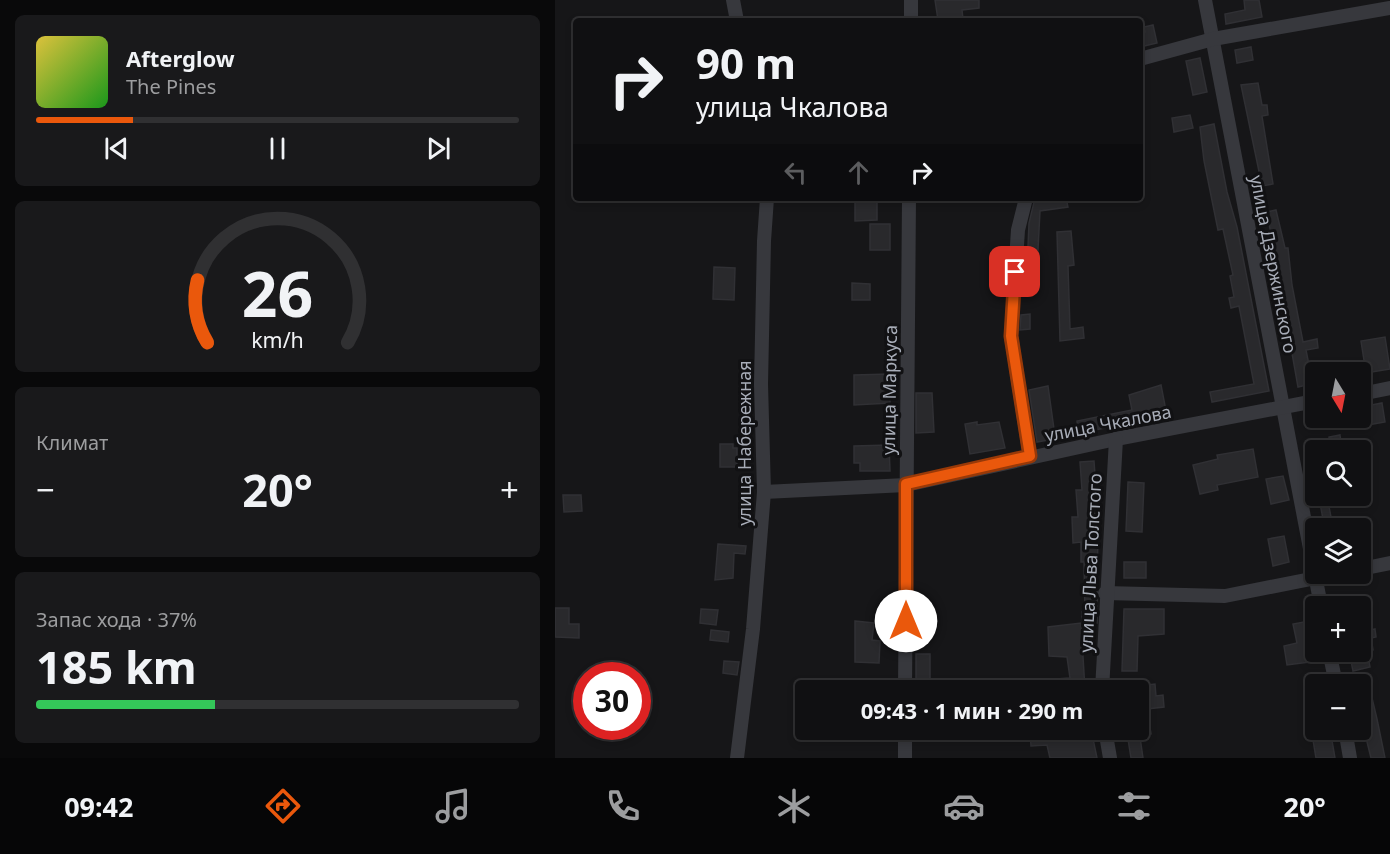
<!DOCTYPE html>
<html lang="ru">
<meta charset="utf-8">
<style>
:root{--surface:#101012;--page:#19191b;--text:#f1f3f6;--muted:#9c9d9f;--line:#303032;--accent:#ea580c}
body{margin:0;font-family:"Noto Sans",sans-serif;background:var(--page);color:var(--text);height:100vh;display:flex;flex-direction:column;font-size:22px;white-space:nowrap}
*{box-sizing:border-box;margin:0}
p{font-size:20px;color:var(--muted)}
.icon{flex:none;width:33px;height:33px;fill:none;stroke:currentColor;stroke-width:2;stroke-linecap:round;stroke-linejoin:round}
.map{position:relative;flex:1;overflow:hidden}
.panel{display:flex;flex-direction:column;gap:15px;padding:15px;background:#09090a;width:555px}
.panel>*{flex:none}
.top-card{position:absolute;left:18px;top:18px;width:570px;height:183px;border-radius:6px;box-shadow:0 3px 9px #0003,0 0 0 2px var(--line);background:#101012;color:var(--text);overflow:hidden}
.needle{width:39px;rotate:170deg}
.buttons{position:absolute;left:750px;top:362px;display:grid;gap:12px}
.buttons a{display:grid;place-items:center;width:66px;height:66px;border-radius:6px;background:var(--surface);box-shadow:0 3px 9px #0003,0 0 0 2px var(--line);font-size:30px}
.speed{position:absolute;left:18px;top:662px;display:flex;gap:12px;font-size:30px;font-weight:700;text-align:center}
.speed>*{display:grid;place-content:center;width:78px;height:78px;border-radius:50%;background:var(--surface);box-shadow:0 3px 9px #0003,0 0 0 2px var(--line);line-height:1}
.speed .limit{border:9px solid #d22;background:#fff;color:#111}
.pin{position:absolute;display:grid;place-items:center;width:51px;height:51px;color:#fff;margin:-26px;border-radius:12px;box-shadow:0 3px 9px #0006}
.me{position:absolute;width:66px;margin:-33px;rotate:0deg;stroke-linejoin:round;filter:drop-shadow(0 0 4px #0008)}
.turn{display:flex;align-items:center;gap:21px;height:126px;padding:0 24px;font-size:27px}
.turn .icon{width:78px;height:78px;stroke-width:2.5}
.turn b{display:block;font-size:42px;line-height:51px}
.lanes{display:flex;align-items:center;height:57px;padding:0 24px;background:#0003;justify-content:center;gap:30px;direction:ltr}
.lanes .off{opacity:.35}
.big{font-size:45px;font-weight:700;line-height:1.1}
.panel .card{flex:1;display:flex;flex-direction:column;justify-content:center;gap:9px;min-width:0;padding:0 21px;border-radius:9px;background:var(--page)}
.panel .dial{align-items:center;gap:0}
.dial svg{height:156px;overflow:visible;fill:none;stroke:var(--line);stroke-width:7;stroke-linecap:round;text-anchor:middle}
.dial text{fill:var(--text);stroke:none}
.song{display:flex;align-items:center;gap:18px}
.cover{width:72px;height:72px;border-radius:9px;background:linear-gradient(135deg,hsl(50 70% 55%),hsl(120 70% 35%))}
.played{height:6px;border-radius:3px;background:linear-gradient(90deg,var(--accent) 20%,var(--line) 20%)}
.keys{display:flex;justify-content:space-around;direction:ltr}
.heat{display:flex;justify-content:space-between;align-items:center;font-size:33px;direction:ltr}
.charge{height:9px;border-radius:4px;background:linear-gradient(90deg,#34c759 37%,var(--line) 0)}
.trip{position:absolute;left:240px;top:680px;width:354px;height:60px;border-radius:6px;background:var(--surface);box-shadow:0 3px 9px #0003,0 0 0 2px var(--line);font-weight:700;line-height:60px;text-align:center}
.tab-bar{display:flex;height:96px;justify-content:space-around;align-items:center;background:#060607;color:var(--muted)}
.tab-bar .icon{width:42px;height:42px}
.tab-bar .current{color:var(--accent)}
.tab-bar b{font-size:27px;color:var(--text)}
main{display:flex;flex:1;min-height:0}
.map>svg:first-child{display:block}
.building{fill:#29292c;stroke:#303034;stroke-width:1.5}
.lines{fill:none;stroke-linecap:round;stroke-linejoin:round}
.minor{stroke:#37383d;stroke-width:14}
.route-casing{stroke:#983908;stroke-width:15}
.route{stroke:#ea580c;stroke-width:10}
.labels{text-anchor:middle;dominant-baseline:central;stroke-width:6;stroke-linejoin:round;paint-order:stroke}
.street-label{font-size:18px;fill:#a8adb8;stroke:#111113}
</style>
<main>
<section class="panel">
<div class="card">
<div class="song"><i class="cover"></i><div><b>Afterglow</b><p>The Pines</p></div></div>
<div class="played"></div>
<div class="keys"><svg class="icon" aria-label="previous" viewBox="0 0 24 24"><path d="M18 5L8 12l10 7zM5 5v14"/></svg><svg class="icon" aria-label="pause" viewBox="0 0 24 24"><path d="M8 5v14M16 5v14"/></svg><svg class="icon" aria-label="next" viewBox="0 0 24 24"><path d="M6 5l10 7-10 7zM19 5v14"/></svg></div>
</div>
<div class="card dial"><svg viewBox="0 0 100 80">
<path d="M14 69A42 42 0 1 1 86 69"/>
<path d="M14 69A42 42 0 0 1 9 37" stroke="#ea580c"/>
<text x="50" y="56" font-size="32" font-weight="700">26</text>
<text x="50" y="72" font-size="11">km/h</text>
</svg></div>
<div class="card"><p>Климат</p>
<div class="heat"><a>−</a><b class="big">20°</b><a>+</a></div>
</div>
<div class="card"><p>Запас хода · 37%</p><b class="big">185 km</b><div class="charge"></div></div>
</section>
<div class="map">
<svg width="835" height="758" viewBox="0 0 835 758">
<rect width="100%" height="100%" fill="#161618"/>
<g class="building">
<path d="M380,0H424V8L407,10L408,19L383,20Z"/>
<path d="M689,0H704L707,17L671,24L670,14L690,10Z"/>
<path d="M598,25L602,43L585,47V34L590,32L589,27Z"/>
<path d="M696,47L698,60L682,63L680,50Z"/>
<path d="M645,58L652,92L638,95L631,61Z"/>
<path d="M703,83L707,105H712L713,115L707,116L718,184L707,186L686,85Z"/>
<path d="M635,115L638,128L619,132L617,118Z"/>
<path d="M659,124L672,192L682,227L714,391L657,402L655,392L699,384L684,306L676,308L674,298L679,297L675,276L678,275L668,229L663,230L649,161L645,127Z"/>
<path d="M300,198H322V220L300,221Z"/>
<path d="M480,198H511L513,207L485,211L482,269H472L474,223Z"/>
<path d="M721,210L730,248H733L737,285L748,342L762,339L763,348L751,350L755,370L760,369V383L743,387L712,212Z"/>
<rect x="315" y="224" width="20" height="26"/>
<path d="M516,231L519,265L513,266L515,329L528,327L529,338L505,341L502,232Z"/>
<path d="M159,267L180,268L179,300L158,299Z"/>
<path d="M297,283L315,284V300H297Z"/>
<path d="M475,314V329L465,330L466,315Z"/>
<path d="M830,337L835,369L811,373L806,341Z"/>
<path d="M335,374V403L299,405V375Z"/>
<path d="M606,385L612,416L524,433L522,421L577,410L574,395Z"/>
<path d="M493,386L499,429L502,428L504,438L482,442L474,390Z"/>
<path d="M361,393H377L379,432L361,433Z"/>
<path d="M827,403L830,422L807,426L806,407Z"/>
<path d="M422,422V425L444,422L450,448L415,454L410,424Z"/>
<path d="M785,435L787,450H776L774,437Z"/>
<path d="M165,444H178V448H182V467H165Z"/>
<path d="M334,445L335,471H305V463H299V446Z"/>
<path d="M698,449L703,477L662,485L663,490L645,494L638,465L663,459L662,455Z"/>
<path d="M539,461L543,517L542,623H527V612H530L529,562H526V542L518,543L517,517H523L521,490H527L525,462Z"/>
<path d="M728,476L734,500L716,504L711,479Z"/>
<path d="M573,482L589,483L587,532L571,531Z"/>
<path d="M8,495H26L27,511L9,512Z"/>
<path d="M772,496L776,517L768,519L764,498Z"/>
<path d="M729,536L734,562L718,566L713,539Z"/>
<path d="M163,544L191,546L190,554L179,553L178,578L160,580Z"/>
<rect x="569" y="562" width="22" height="16"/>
<path d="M0,608H14V624H24V638L0,637Z"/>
<path d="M146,609L163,610L161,625L145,623Z"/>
<path d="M569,609H609V634L583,636L582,671H567Z"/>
<path d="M300,621L319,623L317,640L325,641L324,663L300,662Z"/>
<path d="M754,621L762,661L732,665L729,646L742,643L738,624Z"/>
<path d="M526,623L530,690H488L487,680L515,678L512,657L494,656L493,627Z"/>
<path d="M820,629L821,637L816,638L818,650L812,651L815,667L798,671L794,651H806V632Z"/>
<path d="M156,630L174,632L173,642L155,640Z"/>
<rect x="361" y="654" width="14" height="29"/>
<path d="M169,661L184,662L182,675L168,673Z"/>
<path d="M600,684L601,696L608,695L609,707L592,709L596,734L586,736L584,686Z"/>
<path d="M760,687V720H756L751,689Z"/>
<path d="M817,698L822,719L830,758H816L807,722L806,700Z"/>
<path d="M500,729H536L542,758H495L492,745L476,746L475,732Z"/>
<path d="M763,729H775L780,758H761L757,734L764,733Z"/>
<path d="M585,737L588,758H576L573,739Z"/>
</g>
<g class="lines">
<g class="minor">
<path d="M178,0L182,21"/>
<path d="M650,0L766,606"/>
<path d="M356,21V0"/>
<path d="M585,59L658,39L835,8"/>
<path d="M471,198L463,230L456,336L475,457"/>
<path d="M806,394L835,388"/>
<path d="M209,492L351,485L561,439L760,401"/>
<path d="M806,569L835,563"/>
<path d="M550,593L670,596L786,573"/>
<path d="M774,651L781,684"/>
<path d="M350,690L354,198"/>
<path d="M547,690L561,439"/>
<path d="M550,729L555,758"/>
<path d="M790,729L795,758"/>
<path d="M182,758L198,629L209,492L206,384L209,241L212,198"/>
<path d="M350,758V729"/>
</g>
</g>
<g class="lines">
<g class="route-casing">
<path id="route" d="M351,621V484L475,456L456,336L460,272"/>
</g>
<use href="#route" class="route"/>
</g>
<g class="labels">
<g class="street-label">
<text transform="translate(719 264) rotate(79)">улица Дзержинского</text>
<text transform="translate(334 390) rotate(-89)">улица Маркуса</text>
<text transform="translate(553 423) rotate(-11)">улица Чкалова</text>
<text transform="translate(189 443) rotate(-90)">улица Набережная</text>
<text transform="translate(535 563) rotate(-87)">улица Льва Толстого</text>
</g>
</g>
</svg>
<div class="buttons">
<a><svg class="needle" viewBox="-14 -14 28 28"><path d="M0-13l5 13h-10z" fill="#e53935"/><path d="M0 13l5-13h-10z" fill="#9c9d9f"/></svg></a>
<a><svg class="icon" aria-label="search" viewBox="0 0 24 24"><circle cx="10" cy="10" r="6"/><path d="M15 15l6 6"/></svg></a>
<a><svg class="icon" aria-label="layers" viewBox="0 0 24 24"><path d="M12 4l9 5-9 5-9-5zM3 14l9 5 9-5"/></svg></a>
<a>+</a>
<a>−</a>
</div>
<div class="speed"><div class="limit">30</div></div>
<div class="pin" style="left:460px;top:272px;background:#d93025"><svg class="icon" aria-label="arrive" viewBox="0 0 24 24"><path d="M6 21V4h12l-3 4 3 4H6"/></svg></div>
<svg class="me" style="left:351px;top:621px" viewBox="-20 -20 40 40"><circle r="19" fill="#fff"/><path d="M0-13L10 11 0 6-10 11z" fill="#ea580c"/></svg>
<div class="trip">09:43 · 1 мин · 290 m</div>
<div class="top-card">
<div class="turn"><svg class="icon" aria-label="right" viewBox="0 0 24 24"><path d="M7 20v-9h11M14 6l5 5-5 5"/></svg><div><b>90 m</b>улица Чкалова</div></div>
<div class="lanes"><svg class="icon off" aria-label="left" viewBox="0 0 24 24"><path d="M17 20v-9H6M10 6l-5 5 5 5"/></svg><svg class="icon off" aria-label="ahead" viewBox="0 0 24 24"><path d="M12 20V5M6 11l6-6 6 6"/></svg><svg class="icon" aria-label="right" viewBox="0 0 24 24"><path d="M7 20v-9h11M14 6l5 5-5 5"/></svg></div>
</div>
</div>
</main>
<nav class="tab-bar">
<b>09:42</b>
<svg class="icon current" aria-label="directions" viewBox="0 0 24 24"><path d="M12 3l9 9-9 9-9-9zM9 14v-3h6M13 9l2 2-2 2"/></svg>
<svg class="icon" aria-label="music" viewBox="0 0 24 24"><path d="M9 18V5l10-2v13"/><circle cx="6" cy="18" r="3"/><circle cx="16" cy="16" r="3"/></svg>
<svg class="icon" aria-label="phone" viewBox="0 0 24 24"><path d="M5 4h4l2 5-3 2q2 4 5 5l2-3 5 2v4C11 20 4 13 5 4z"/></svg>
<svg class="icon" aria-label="climate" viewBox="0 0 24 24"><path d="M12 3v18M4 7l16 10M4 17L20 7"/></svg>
<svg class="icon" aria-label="car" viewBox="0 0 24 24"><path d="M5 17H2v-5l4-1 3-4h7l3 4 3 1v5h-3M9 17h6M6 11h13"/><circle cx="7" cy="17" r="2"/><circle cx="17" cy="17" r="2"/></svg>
<svg class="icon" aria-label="filters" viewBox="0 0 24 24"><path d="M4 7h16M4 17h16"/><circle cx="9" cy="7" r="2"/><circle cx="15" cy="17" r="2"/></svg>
<b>20°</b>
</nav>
